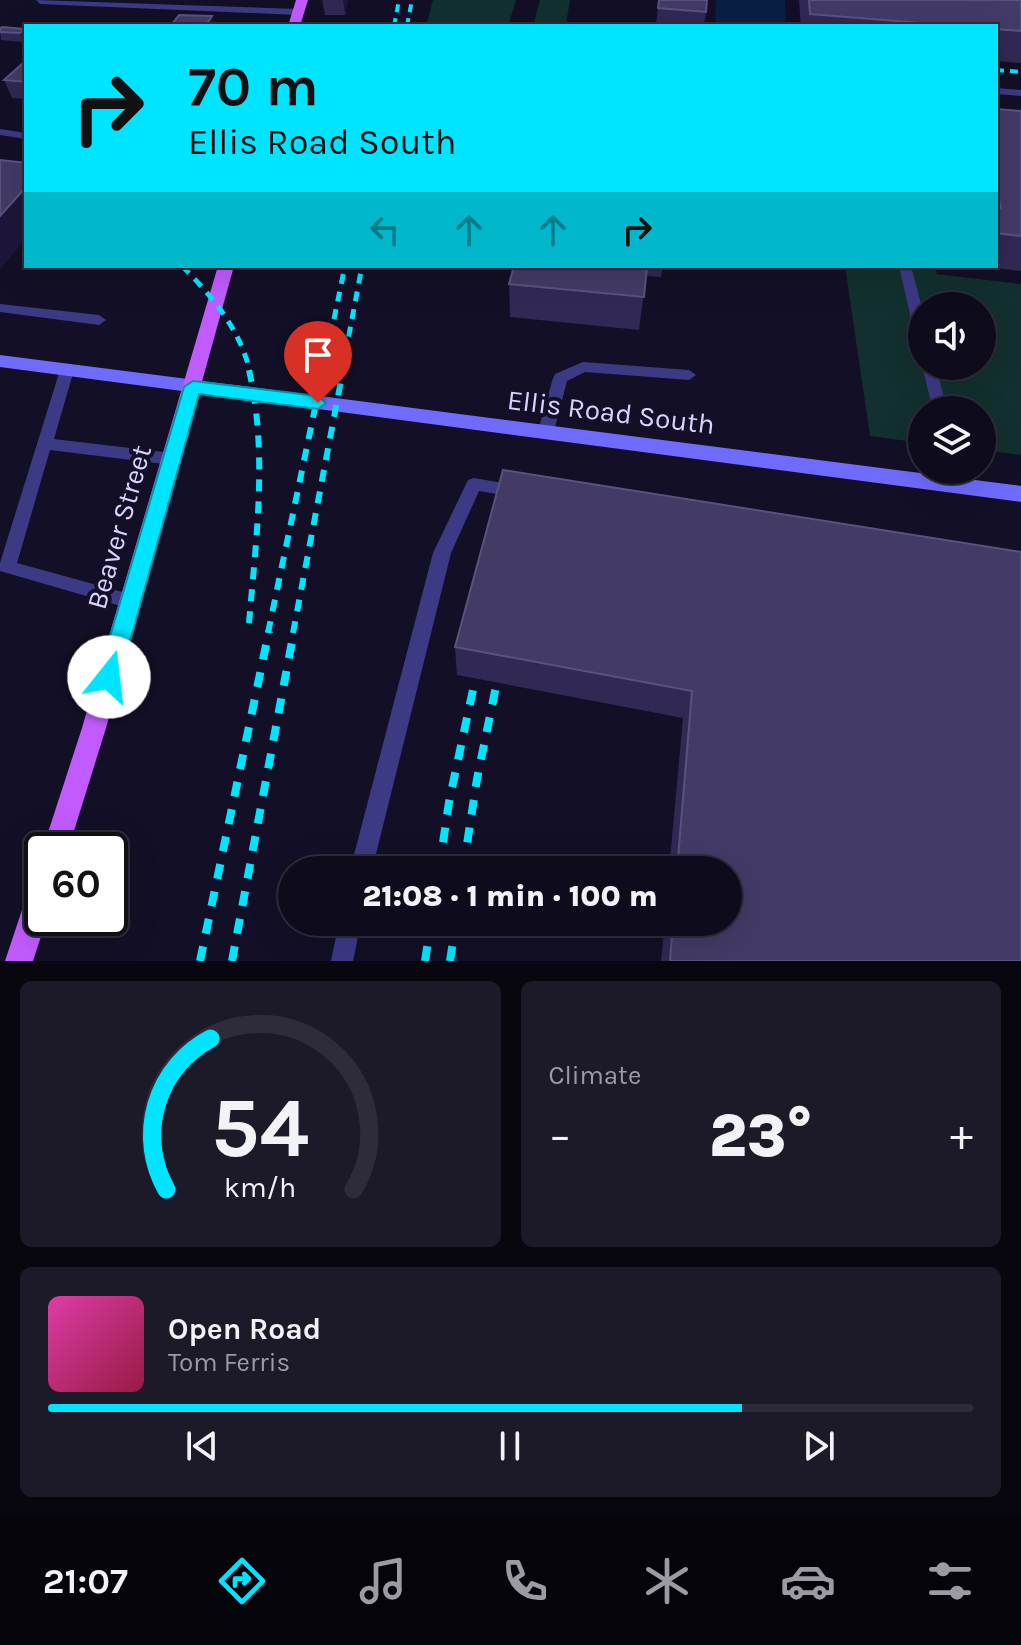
<!DOCTYPE html>
<meta charset="utf-8">
<style>
:root{--surface:#0e0b1c;--page:#1c1929;--text:#f1f3f6;--muted:#9b9ba3;--line:#2e2b3b;--accent:#00e5ff}
body{margin:0;font-family:Karla,sans-serif;background:var(--page);color:var(--text);height:100vh;display:flex;flex-direction:column;font-size:30px;white-space:nowrap}
*{box-sizing:border-box;margin:0}
p{font-size:26px;color:var(--muted)}
.icon{flex:none;width:44px;height:44px;fill:none;stroke:currentColor;stroke-width:2;stroke-linecap:round;stroke-linejoin:round}
.map{position:relative;height:961px;overflow:hidden}
.drawer{display:flex;flex-direction:column;gap:20px;padding:20px;background:#08060f;flex:1}
.drawer>*{flex:none}
.hud{position:absolute;left:24px;top:24px;width:974px;height:244px;border-radius:0px;box-shadow:0 8px 32px #0002,0 0 0 2px var(--line);background:#00e5ff;color:#111;overflow:hidden}
.tools{position:absolute;left:908px;top:292px;display:grid;gap:16px}
.tools a{display:grid;place-items:center;width:88px;height:88px;border-radius:50%;background:var(--surface);box-shadow:0 8px 32px #0002,0 0 0 2px var(--line);font-size:40px}
.speed{position:absolute;left:24px;top:832px;display:flex;gap:16px;font-size:40px;font-weight:700;text-align:center}
.speed>*{display:grid;place-content:center;width:104px;height:104px;border-radius:50%;background:var(--surface);box-shadow:0 8px 32px #0002,0 0 0 2px var(--line);line-height:1}
.speed .limit{border:4px solid #111;border-radius:12px;background:#fff;color:#111}
.pin{position:absolute;display:grid;place-items:center;width:68px;height:68px;color:#fff;margin:-82px -34px;border-radius:50% 50% 50% 0;rotate:-45deg;box-shadow:0 0 8px #0007}
.pin .icon{rotate:45deg}
.me{position:absolute;width:88px;margin:-44px;rotate:16deg;stroke-linejoin:round;filter:drop-shadow(0 0 6px #0008)}
.turn{display:flex;align-items:center;gap:28px;height:168px;padding:0 32px;font-size:36px}
.turn .icon{width:104px;height:104px;stroke-width:2.5}
.turn b{display:block;font-size:56px;line-height:68px}
.lanes{display:flex;align-items:center;height:76px;padding:0 32px;background:#0003;justify-content:center;gap:40px;direction:ltr}
.lanes .off{opacity:.35}
.big{font-size:60px;font-weight:800;line-height:1.1}
.drawer .card{flex:1;display:flex;flex-direction:column;justify-content:center;gap:12px;min-width:0;padding:0 28px;border-radius:12px;background:var(--page)}
.drawer .dial{align-items:center;gap:0}
.dial svg{height:208px;overflow:visible;fill:none;stroke:var(--line);stroke-width:7;stroke-linecap:round;text-anchor:middle}
.dial text{fill:var(--text);stroke:none}
.song{display:flex;align-items:center;gap:24px}
.cover{width:96px;height:96px;border-radius:12px;background:linear-gradient(135deg,hsl(320 70% 55%),hsl(340 70% 35%))}
.played{height:8px;border-radius:4px;background:linear-gradient(90deg,var(--accent) 75%,var(--line) 75%)}
.keys{display:flex;justify-content:space-around;direction:ltr}
.heat{display:flex;justify-content:space-between;align-items:center;font-size:44px;direction:ltr}
.drawer .tiles{flex:1;display:grid;gap:20px;grid-template-columns:1fr 1fr}
.card:last-child{grid-column:span 2}
.trip{position:absolute;left:278px;top:856px;width:464px;height:80px;border-radius:40px;background:var(--surface);box-shadow:0 8px 32px #0002,0 0 0 2px var(--line);font-weight:800;line-height:80px;text-align:center}
.menu{display:flex;height:128px;justify-content:space-around;align-items:center;background:#06040b;color:var(--muted)}
.menu .icon{width:56px;height:56px}
.menu .on{color:var(--accent)}
.menu b{font-size:36px;color:var(--text)}
.map>svg:first-child{display:block}
.green{fill:#12302f;fill-rule:evenodd}
.water{fill:#0a1f44}
.lines{fill:none;stroke-linecap:round;stroke-linejoin:round}
.lane{fill:#3d3a85;fill-rule:evenodd}
.secondary{fill:#6f6bff;fill-rule:evenodd}
.primary{fill:#c25bff;fill-rule:evenodd}
.rail-far3{stroke:#00e5ff;stroke-width:4;stroke-dasharray:8 6;stroke-linecap:butt}
.rail-far2{stroke:#00e5ff;stroke-width:5;stroke-dasharray:10 8;stroke-linecap:butt}
.rail-far1{stroke:#00e5ff;stroke-width:6;stroke-dasharray:12 10;stroke-linecap:butt}
.rail{stroke:#00e5ff;stroke-width:8;stroke-dasharray:15 13;stroke-linecap:butt}
.wall{fill:#312854}
.shaded-wall{fill:#1d163a}
.building{fill:#433a66;stroke:#5a527e;stroke-width:2}
.route{fill:#00e5ff;stroke:#0095a6;stroke-width:2}
.labels{text-anchor:middle;dominant-baseline:central;stroke-width:8;stroke-linejoin:round;paint-order:stroke}
.street-label{font-size:28px;fill:#d9d4ff;stroke:#130f26}
</style>
<div class="map">
<svg width="1021" height="961" viewBox="0 0 1021 961">
<rect width="100%" height="100%" fill="#130f26"/>
<g class="green">
<path d="M433,0H516L508,26H426Z"/>
<path d="M540,0H570L566,24L585,26H533Z"/>
<path d="M845,266H935L937,274L1021,284V455L982,450V410H922V443L870,436ZM922,306H982V366H922Z"/>
</g>
<path class="water" d="M716,0H785L786,26H715Z"/>
<g class="lines">
<g class="lane">
<path d="M36,0L298,9L303,12L298,15L40,4Z"/>
<path d="M996,88L1021,90V96L996,94Z"/>
<path d="M0,129L26,133V139L0,135Z"/>
<path d="M899,266H911L922,308V341L915,336Z"/>
<path d="M0,304L99,315L106,320L99,325L0,312Z"/>
<path d="M583,362L689,370L696,375L689,380L585,372L567,381L554,431L551,435H541L538,431L553,378L555,374Z"/>
<path d="M67,365L74,370L54,439L172,453L180,459L172,465L50,450L17,563L137,596L140,601L137,606L131,609L0,571V563L60,370Z"/>
<path d="M922,366H936L947,410H933Z"/>
<path d="M946,470H962L966,485L964,489H952Z"/>
<path d="M474,478L520,486L526,488L528,492L526,496L520,498L479,491L451,553L372,870H350L433,553L468,480Z"/>
<path d="M339,922H361L353,961H331Z"/>
</g>
<path class="secondary" d="M0,355L1021,486V502L0,367Z"/>
<g class="primary">
<path d="M296,0H308L300,26H288Z"/>
<path d="M218,266H234L106,728L68,850L42,851L82,728Z"/>
<path d="M42,876V918H47L33,961H5L32,880Z"/>
</g>
<g class="rail-far3">
<path d="M394,26L399,0"/>
<path d="M407,26L412,0"/>
<path d="M996,70L1021,72"/>
</g>
<g class="rail-far2">
<path d="M182,266C212,296 240,329 250,372"/>
<path d="M323,372L345,266"/>
<path d="M342,372L362,266"/>
</g>
<g class="rail-far1">
<path d="M249,623C256,540 268,453 249,370"/>
<path d="M268,633L323,370"/>
<path d="M293,633L343,370"/>
</g>
<g class="rail">
<path d="M439,870L449,802L480,657"/>
<path d="M463,870L477,779L501,662"/>
<path d="M200,961L269,631"/>
<path d="M232,961L294,631"/>
<path d="M425,961L431,922"/>
<path d="M450,961L456,922"/>
</g>
</g>
<g class="wall">
<path d="M322,0H348L345,15H325Z"/>
<path d="M799,0H1021V63L996,61V26H801Z"/>
<path d="M658,8L706,12L704,26L656,25Z"/>
<path d="M212,16L214,24L213,26H173L172,24Z"/>
<path d="M0,29H25L26,40L24,42L1,40Z"/>
<path d="M26,63V99L12,98L4,80Z"/>
<path d="M996,109L1021,111V271L978,266H996Z"/>
<path d="M514,266H663L661,277L646,276L639,330L510,317L509,284Z"/>
<path d="M503,470L1021,961H661L665,922H728V870H669L683,718L457,675L455,647Z"/>
</g>
<g class="shaded-wall">
<path d="M343,0H348L345,15Z"/>
<path d="M212,16L214,24L213,26H206Z"/>
<path d="M25,29L26,40L24,42L20,33Z"/>
<path d="M26,187V239L0,269V216Z"/>
</g>
<g class="building">
<path d="M659,0H707L706,12L658,8Z"/>
<path d="M809,0H1021V31L996,29V26H958L810,14Z"/>
<path d="M179,15L212,16L206,25L172,24Z"/>
<path d="M2,27L25,29L20,33L0,32V29Z"/>
<path d="M23,63H26V82L4,80Z"/>
<path d="M996,109L1021,111V236L996,233V207L1001,208L996,189Z"/>
<path d="M0,160L26,163V187L0,216Z"/>
<path d="M514,266H647L644,297L509,284Z"/>
<path d="M503,470L1021,552V961H670L673,922H728V870H677L692,691L455,647Z"/>
</g>
<path class="route" d="M193,381L318,396L326,403L318,409L199,394L120,677L116,684L109,687L101,684L98,677L184,387Z"/>
<g class="labels">
<g class="street-label">
<text transform="translate(611 412) rotate(7)">Ellis Road South</text>
<text transform="translate(119 527) rotate(-74)">Beaver Street</text>
</g>
</g>
</svg>
<div class="tools">
<a><svg class="icon" aria-label="sound" viewBox="0 0 24 24"><path d="M4 9h4l5-4v14l-5-4H4zM17 9q2 3 0 6"/></svg></a>
<a><svg class="icon" aria-label="layers" viewBox="0 0 24 24"><path d="M12 4l9 5-9 5-9-5zM3 14l9 5 9-5"/></svg></a>
</div>
<div class="speed"><div class="limit">60</div></div>
<div class="pin" style="left:318px;top:403px;background:#d93025"><svg class="icon" aria-label="arrive" viewBox="0 0 24 24"><path d="M6 21V4h12l-3 4 3 4H6"/></svg></div>
<svg class="me" style="left:109px;top:677px" viewBox="-20 -20 40 40"><circle r="19" fill="#fff"/><path d="M0-13L10 11 0 6-10 11z" fill="#00e5ff"/></svg>
<div class="trip">21:08 · 1 min · 100 m</div>
<div class="hud">
<div class="turn"><svg class="icon" aria-label="right" viewBox="0 0 24 24"><path d="M7 20v-9h11M14 6l5 5-5 5"/></svg><div><b>70 m</b>Ellis Road South</div></div>
<div class="lanes"><svg class="icon off" aria-label="left" viewBox="0 0 24 24"><path d="M17 20v-9H6M10 6l-5 5 5 5"/></svg><svg class="icon off" aria-label="ahead" viewBox="0 0 24 24"><path d="M12 20V5M6 11l6-6 6 6"/></svg><svg class="icon off" aria-label="ahead" viewBox="0 0 24 24"><path d="M12 20V5M6 11l6-6 6 6"/></svg><svg class="icon" aria-label="right" viewBox="0 0 24 24"><path d="M7 20v-9h11M14 6l5 5-5 5"/></svg></div>
</div>
</div>
<section class="drawer">
<div class="tiles">
<div class="card dial"><svg viewBox="0 0 100 80">
<path d="M14 69A42 42 0 1 1 86 69"/>
<path d="M14 69A42 42 0 0 1 31 11" stroke="#00e5ff"/>
<text x="50" y="56" font-size="32" font-weight="700">54</text>
<text x="50" y="72" font-size="11">km/h</text>
</svg></div>
<div class="card"><p>Climate</p>
<div class="heat"><a>−</a><b class="big">23°</b><a>+</a></div>
</div>
<div class="card">
<div class="song"><i class="cover"></i><div><b>Open Road</b><p>Tom Ferris</p></div></div>
<div class="played"></div>
<div class="keys"><svg class="icon" aria-label="previous" viewBox="0 0 24 24"><path d="M18 5L8 12l10 7zM5 5v14"/></svg><svg class="icon" aria-label="pause" viewBox="0 0 24 24"><path d="M8 5v14M16 5v14"/></svg><svg class="icon" aria-label="next" viewBox="0 0 24 24"><path d="M6 5l10 7-10 7zM19 5v14"/></svg></div>
</div>
</div>
</section>
<nav class="menu">
<b>21:07</b>
<svg class="icon on" aria-label="directions" viewBox="0 0 24 24"><path d="M12 3l9 9-9 9-9-9zM9 14v-3h6M13 9l2 2-2 2"/></svg>
<svg class="icon" aria-label="music" viewBox="0 0 24 24"><path d="M9 18V5l10-2v13"/><circle cx="6" cy="18" r="3"/><circle cx="16" cy="16" r="3"/></svg>
<svg class="icon" aria-label="phone" viewBox="0 0 24 24"><path d="M5 4h4l2 5-3 2q2 4 5 5l2-3 5 2v4C11 20 4 13 5 4z"/></svg>
<svg class="icon" aria-label="climate" viewBox="0 0 24 24"><path d="M12 3v18M4 7l16 10M4 17L20 7"/></svg>
<svg class="icon" aria-label="car" viewBox="0 0 24 24"><path d="M5 17H2v-5l4-1 3-4h7l3 4 3 1v5h-3M9 17h6M6 11h13"/><circle cx="7" cy="17" r="2"/><circle cx="17" cy="17" r="2"/></svg>
<svg class="icon" aria-label="filters" viewBox="0 0 24 24"><path d="M4 7h16M4 17h16"/><circle cx="9" cy="7" r="2"/><circle cx="15" cy="17" r="2"/></svg>
</nav>
